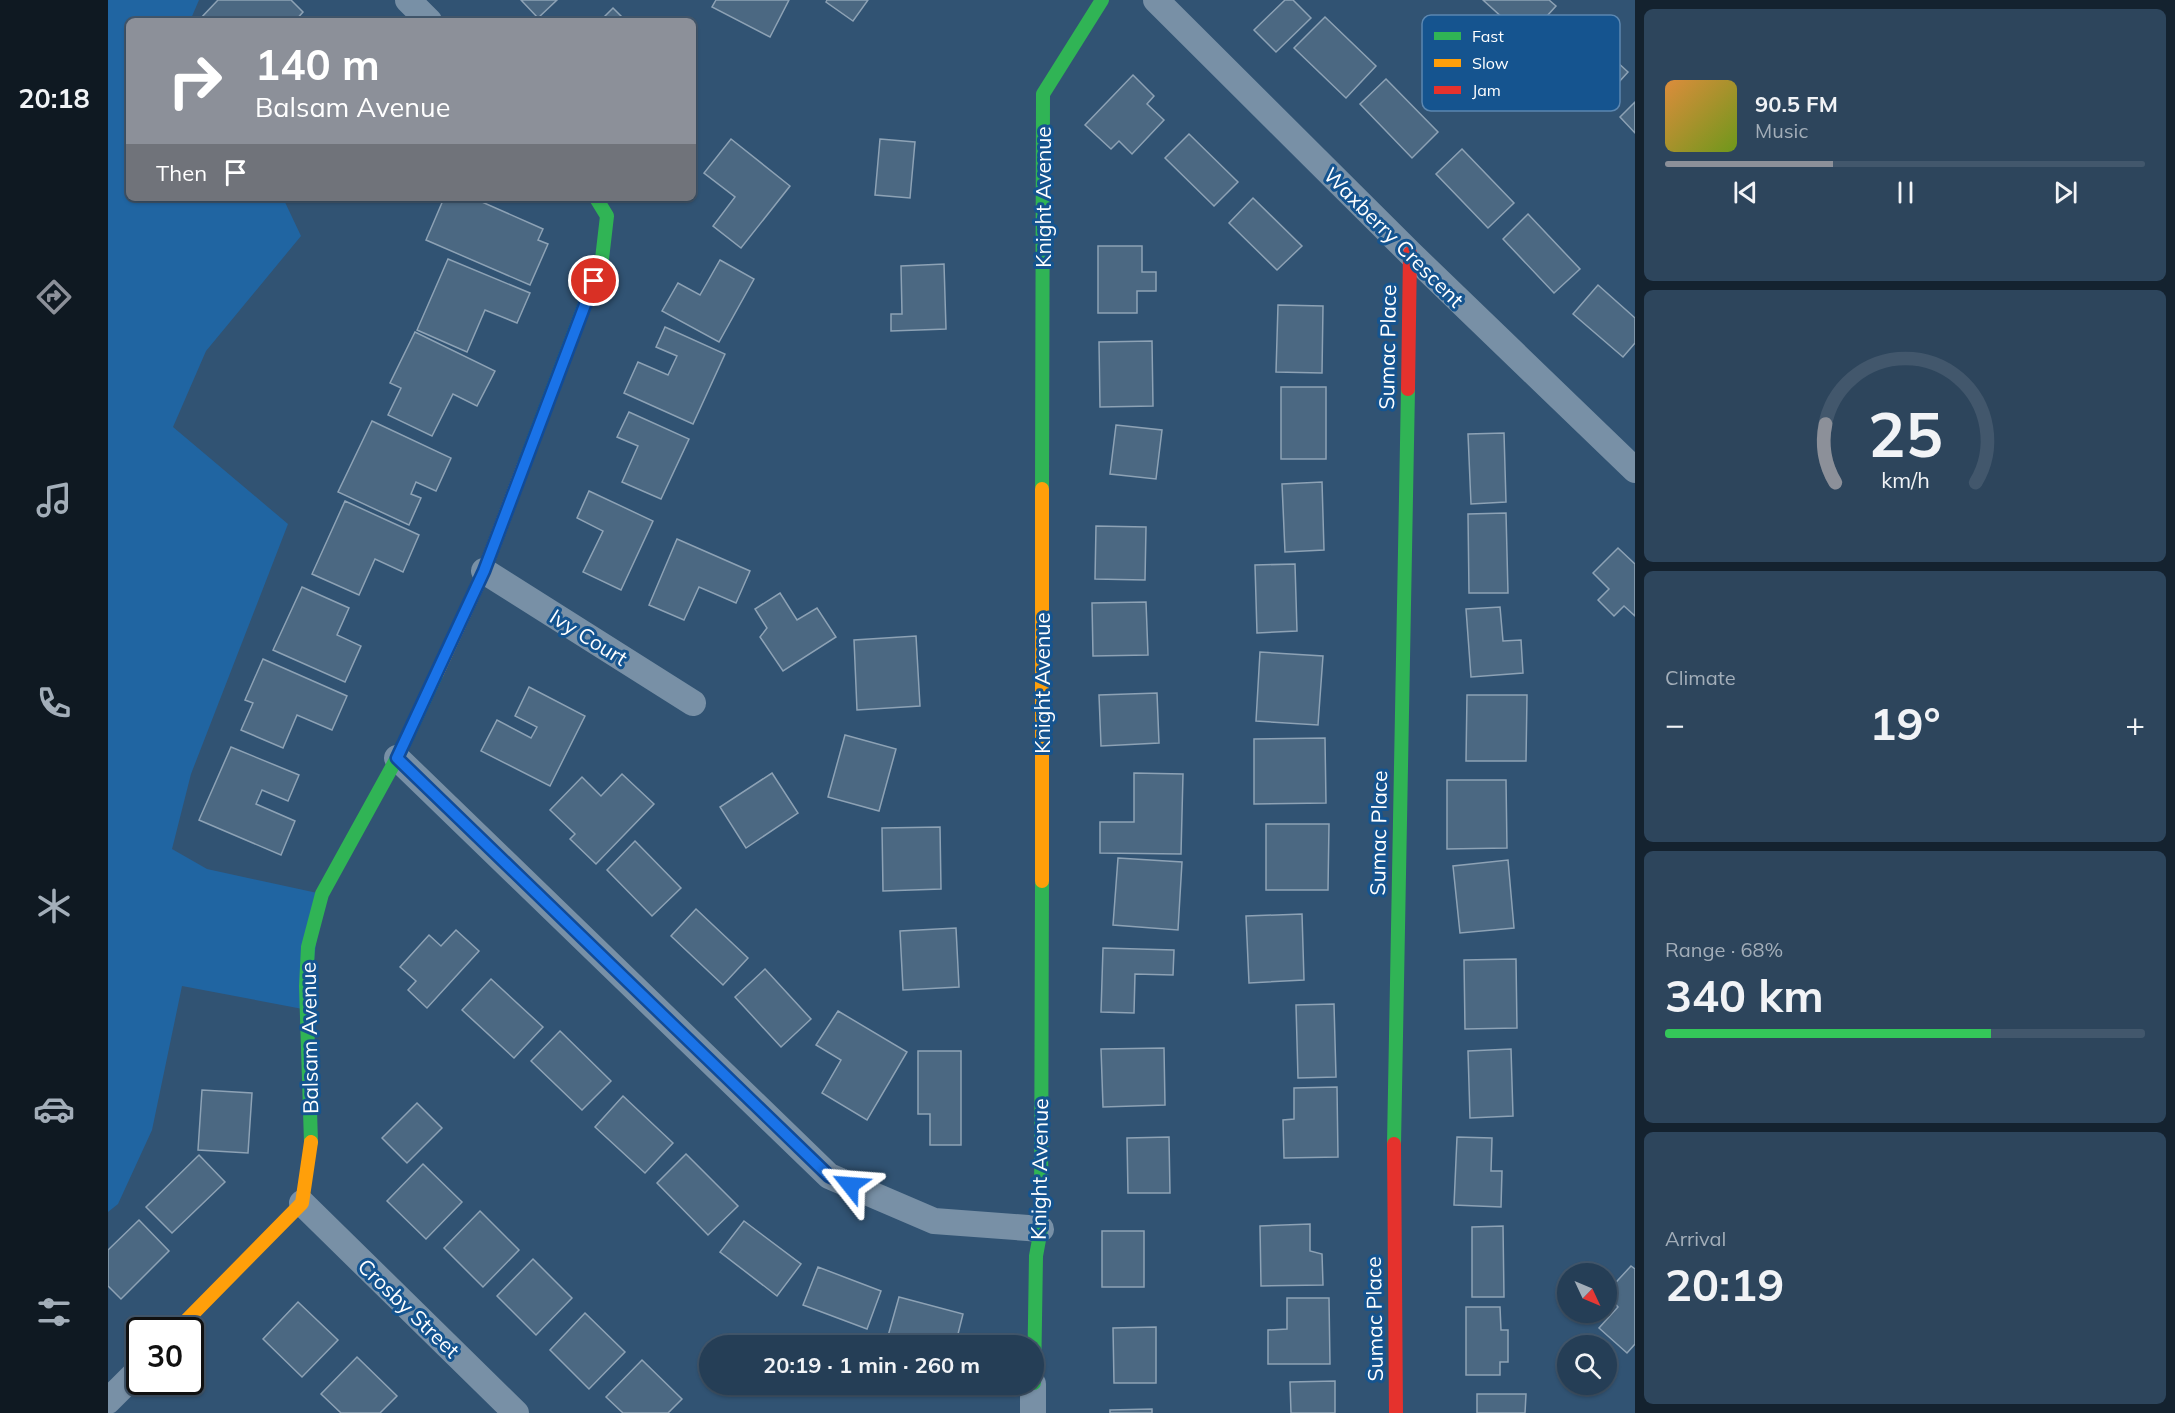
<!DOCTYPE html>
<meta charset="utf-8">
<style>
:root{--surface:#253e56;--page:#2d455c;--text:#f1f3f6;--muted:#a3aeb9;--line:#42576c;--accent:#8c9099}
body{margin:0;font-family:Mulish,sans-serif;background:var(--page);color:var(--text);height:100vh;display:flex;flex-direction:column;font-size:22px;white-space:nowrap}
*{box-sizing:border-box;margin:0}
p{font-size:20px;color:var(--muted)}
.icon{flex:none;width:33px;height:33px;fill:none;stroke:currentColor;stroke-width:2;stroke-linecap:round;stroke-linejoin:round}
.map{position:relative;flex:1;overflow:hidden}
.panel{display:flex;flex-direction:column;gap:9px;padding:9px;background:#14222f;width:540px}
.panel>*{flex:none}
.guide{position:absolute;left:18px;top:18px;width:570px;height:183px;border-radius:9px;box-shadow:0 2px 4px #0004,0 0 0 2px var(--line);background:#8c9099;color:#fff;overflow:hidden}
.needle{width:39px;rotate:134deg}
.fabs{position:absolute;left:1449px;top:1263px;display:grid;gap:12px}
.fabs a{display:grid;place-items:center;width:60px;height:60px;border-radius:50%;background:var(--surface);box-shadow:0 2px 4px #0004,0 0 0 2px var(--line);font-size:30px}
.speed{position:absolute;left:18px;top:1317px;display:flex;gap:12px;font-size:30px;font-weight:700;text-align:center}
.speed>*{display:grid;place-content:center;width:78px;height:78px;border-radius:50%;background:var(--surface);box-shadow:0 2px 4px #0004,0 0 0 2px var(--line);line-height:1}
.speed .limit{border:3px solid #111;border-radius:9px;background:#fff;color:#111}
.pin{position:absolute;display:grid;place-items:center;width:51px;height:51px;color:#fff;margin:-26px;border:3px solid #fff;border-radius:50%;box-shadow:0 2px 6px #0007}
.me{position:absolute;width:66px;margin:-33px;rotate:298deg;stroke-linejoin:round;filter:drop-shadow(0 0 4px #0008)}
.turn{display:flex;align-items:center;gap:21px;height:126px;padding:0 30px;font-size:27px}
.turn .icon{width:78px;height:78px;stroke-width:2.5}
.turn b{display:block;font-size:42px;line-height:51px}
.then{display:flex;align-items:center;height:57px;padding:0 30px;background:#0003;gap:12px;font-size:22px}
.big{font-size:45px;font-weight:700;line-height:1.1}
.panel .widget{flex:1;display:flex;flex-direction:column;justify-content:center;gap:9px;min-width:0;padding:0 21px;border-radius:9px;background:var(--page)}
.panel .dial{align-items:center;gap:0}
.dial svg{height:156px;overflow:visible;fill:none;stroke:var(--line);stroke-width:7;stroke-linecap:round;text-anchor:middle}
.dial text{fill:var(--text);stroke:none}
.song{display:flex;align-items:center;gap:18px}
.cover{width:72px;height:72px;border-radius:9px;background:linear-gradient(135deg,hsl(30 70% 55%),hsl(80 70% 35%))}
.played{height:6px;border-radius:3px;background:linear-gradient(90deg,var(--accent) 35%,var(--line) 35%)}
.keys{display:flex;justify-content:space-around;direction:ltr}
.heat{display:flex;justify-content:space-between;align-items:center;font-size:33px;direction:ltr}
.charge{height:9px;border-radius:4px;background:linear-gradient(90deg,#34c759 68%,var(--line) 0)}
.trip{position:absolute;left:591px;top:1335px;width:345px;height:60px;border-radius:30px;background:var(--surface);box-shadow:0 2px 4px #0004,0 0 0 2px var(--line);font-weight:700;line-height:60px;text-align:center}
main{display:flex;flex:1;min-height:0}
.dock{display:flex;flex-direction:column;width:108px;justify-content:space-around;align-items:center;background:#0f1922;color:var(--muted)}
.dock .icon{width:42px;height:42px}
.dock .on{color:var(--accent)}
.dock b{font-size:27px;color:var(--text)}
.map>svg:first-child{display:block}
.green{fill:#2065a2}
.building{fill:#4b6882;stroke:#8da2b5;stroke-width:1.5}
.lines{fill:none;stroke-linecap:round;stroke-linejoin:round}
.street{stroke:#7890a6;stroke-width:26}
.fast{stroke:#30b455;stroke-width:14}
.slow{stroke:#ff9f0a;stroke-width:14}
.jam{stroke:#e5322d;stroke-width:14}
.route-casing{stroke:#114b97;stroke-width:15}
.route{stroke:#1a73e8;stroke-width:10}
.labels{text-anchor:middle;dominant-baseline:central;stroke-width:6;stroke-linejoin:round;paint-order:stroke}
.street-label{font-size:21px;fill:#fff;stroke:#15548f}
.key{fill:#15548f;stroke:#5b87b1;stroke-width:1.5}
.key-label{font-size:16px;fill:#fff}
</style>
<main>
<nav class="dock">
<b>20:18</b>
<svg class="icon on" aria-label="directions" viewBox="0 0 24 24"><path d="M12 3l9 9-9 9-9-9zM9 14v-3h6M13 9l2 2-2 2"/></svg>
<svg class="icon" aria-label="music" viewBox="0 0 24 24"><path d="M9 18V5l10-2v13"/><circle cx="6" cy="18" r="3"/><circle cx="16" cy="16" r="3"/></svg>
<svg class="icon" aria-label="phone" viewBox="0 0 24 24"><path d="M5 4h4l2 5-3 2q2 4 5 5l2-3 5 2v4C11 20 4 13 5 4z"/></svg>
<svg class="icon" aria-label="climate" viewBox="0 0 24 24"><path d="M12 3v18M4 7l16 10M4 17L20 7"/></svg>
<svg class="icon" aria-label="car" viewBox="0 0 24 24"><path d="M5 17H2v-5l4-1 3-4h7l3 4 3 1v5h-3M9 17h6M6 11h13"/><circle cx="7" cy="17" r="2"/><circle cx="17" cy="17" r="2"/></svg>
<svg class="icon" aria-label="filters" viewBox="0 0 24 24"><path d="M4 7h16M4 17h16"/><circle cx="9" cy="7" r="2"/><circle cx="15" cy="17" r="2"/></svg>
</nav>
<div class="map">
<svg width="1527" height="1413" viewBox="0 0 1527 1413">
<rect width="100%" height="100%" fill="#315373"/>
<path class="green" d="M0,0H91L82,21H21V198H175L193,236L98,351L65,427L180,524L83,774L64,849L99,869L214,894L200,1010L74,986L44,1130L10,1204L0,1212Z"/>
<g class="building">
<path d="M110,0H183L195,12L187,21H93L92,19Z"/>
<path d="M413,0H449L430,18Z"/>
<path d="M608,0H681L662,37L604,7Z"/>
<path d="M719,0H760L745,21L718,2Z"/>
<path d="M1177,0H1185L1203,18L1168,52L1146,30Z"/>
<path d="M1375,0H1441L1448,6L1418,39Z"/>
<path d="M505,8L518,21H492Z"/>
<path d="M1217,17L1268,66L1238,98L1186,48Z"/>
<path d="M1471,27L1520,72L1491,104L1442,59Z"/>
<path d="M1025,75L1046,96L1039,104L1056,120L1024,154L1011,141L1003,149L977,125Z"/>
<path d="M1278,79L1330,132L1304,158L1252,104Z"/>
<path d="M1527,102V133L1512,117Z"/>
<path d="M1081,134L1130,182L1106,206L1057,158Z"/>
<path d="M623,139L682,186L633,248L605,226L627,197L596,173Z"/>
<path d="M772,139L807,142L802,198L767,195Z"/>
<path d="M1354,149L1406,203L1380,228L1328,174Z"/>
<path d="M336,198H365L435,229L430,240L440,244L422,285L318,240Z"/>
<path d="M1145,198L1194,246L1169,270L1121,223Z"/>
<path d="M1420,214L1472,269L1446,293L1395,239Z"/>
<path d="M990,246H1034V272H1048V291H1029V313H990Z"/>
<path d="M340,259L422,293L409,323L377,310L359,352L309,330Z"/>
<path d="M612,260L646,279L611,342L554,311L570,283L592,295Z"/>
<path d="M836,264L838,329L783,331V314H794L793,266Z"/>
<path d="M1490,285L1527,318V343L1515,357L1465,314Z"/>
<path d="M1170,305L1215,306L1214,373L1168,372Z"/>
<path d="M557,327L617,354L585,424L516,393L530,362L560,375L569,356L548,347Z"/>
<path d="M307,332L387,371L369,406L345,394L324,436L280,415L293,388L282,383Z"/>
<path d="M1044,341L1045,406L992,407L991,342Z"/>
<rect x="1173" y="387" width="45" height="72"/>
<path d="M521,412L581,439L553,499L514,482L530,446L509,437Z"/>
<path d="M264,421L343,458L328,491L308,482L303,494L313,498L301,525L230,492Z"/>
<path d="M1008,425L1054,430L1048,479L1002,474Z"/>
<path d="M1396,433L1398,502L1363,504L1360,434Z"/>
<path d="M1214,482L1216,550L1177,552L1174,484Z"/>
<path d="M481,491L545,521L513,590L475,572L495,531L469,518Z"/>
<path d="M237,501L311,535L295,572L267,559L251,595L204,574Z"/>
<path d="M1398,513L1400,593H1361L1360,514Z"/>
<path d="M988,526L1038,527L1037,580L987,579Z"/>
<path d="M569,539L642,571L628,603L591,587L576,620L541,605Z"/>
<path d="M1510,548L1527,564V616L1516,606L1506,616L1490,600L1501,589L1485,573Z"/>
<path d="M1187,564L1189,631L1149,633L1147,565Z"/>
<path d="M194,587L241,608L229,635L253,646L237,682L165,650Z"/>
<path d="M672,593L689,620L709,608L728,637L675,671L652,637L659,628L647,609Z"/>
<path d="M1038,602L1040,655L985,656L984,603Z"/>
<path d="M1392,607L1395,641L1413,640L1415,673L1363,677L1358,609Z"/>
<path d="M808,636L812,706L749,710L746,640Z"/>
<path d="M1152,652L1215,656L1210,725L1148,721Z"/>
<path d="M155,659L239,696L224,730L189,715L175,748L133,730L145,703L137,700Z"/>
<path d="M421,687L477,716L442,786L373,751L389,720L423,738L429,727L407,716Z"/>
<path d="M1049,693L1051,743L993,746L991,695Z"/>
<path d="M1359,695H1419L1418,761H1358Z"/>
<path d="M737,735L788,749L771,811L720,797Z"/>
<path d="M1217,738L1218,803L1146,804V739Z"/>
<path d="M123,747L191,775L180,801L154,790L148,804L187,821L173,855L91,820Z"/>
<path d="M664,773L690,813L638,848L612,807Z"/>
<path d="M1026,773L1075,774L1073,854L992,853V822H1026Z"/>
<path d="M514,774L546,804L488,864L462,839L467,834L442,810L474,777L493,796Z"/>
<path d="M1339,780H1398L1399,848L1339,849Z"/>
<path d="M1158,824H1221L1220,890H1158Z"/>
<path d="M832,827L833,889L775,891L774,828Z"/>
<path d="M527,841L573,888L544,916L499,870Z"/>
<path d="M1010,858L1074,862L1070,930L1005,925Z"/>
<path d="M1400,860L1406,928L1352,933L1345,866Z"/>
<path d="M588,909L640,958L615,985L563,936Z"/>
<path d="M1194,914L1196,980L1141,983L1138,916Z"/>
<path d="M848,928L851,987L795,990L792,931Z"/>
<path d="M348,930L371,951L319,1008L300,990L308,981L292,967L321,935L333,946Z"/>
<path d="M995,948L1066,950L1065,975L1027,974L1026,1013L993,1012Z"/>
<path d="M1408,959L1409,1028L1357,1029L1356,960Z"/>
<path d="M657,969L703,1019L673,1047L627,997Z"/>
<path d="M383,979L435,1027L406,1058L354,1010Z"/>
<path d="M1226,1004L1228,1077L1190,1078L1188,1005Z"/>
<path d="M730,1011L799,1052L759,1120L714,1093L733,1060L708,1045Z"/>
<path d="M452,1031L503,1081L474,1110L423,1061Z"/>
<path d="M1056,1048L1057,1105L995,1107L993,1049Z"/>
<path d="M1403,1049L1405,1116L1362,1118L1360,1051Z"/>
<path d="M810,1051H853V1145H822V1114H810Z"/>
<path d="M1229,1087L1230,1157L1176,1158L1175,1120L1186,1119V1088Z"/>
<path d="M94,1090L144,1093L140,1153L90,1150Z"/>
<path d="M515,1096L565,1143L537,1173L487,1127Z"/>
<path d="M309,1103L334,1128L299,1163L274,1138Z"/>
<path d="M1061,1137L1062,1193H1020L1019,1138Z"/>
<path d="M1349,1137L1384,1138L1383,1171H1394L1393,1207L1346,1205Z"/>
<path d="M578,1154L630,1206L600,1235L549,1183Z"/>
<path d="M91,1155L117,1182L64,1233L38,1207Z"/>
<path d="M315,1164L354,1202L318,1239L279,1201Z"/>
<path d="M372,1211L411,1250L375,1287L336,1248Z"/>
<path d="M31,1220L61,1251L13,1299L0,1286V1250Z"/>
<path d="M636,1221L693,1264L669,1296L612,1252Z"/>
<path d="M1202,1224V1251L1214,1254L1215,1285L1153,1286L1152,1226Z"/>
<path d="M1395,1226L1396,1297H1364V1227Z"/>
<rect x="994" y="1231" width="42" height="56"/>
<path d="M425,1259L464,1298L428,1335L389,1296Z"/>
<path d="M1523,1266L1527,1269V1344L1519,1353L1491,1328L1510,1307L1498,1293Z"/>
<path d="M710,1267L773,1291L759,1329L695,1305Z"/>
<path d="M791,1297L855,1314L847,1346H814L780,1336Z"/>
<path d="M1179,1298H1221L1222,1364H1160V1330L1179,1329Z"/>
<path d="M190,1302L230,1340L194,1377L155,1339Z"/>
<path d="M1358,1307H1392L1393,1330H1400V1362H1392V1375H1358Z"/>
<path d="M477,1313L517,1352L481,1389L442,1350Z"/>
<path d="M1048,1327V1383H1006L1005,1328Z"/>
<path d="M249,1357L289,1396L272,1413H233L213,1394Z"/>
<path d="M534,1360L574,1399L560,1413H515L498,1397Z"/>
<path d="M1227,1381V1413H1183L1182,1382Z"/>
<path d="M1369,1394H1418L1417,1413H1369Z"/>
<path d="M1044,1409V1413H1002V1410Z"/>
</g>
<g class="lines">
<g class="street">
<path d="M300,0L321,21"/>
<path d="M1048,0L1302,253L1527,470"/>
<path d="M376,571L585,703"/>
<path d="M289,758L721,1176L826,1221L933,1229"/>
<path d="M194,1203L408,1413"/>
<path d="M0,1401L32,1369"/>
<path d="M925,1413V1384"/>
</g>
<g class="fast">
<path d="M416,465L494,259L499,216L488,198"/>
<path d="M934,489L935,94L994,0"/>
<path d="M203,1142L198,986L200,947L214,894L289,758L329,673"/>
<path d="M1286,1144L1300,389"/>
<path d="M926,1383L928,1256L933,1229L934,881"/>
</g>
<g class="slow">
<path d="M329,673L376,571L416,465"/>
<path d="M934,881V489"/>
<path d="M69,1330L194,1203L203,1142"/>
</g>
<g class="jam">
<path d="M1300,389L1302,253"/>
<path d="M1286,1144L1288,1413"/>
</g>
</g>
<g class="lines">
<g class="route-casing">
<path id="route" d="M486,281L376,571L289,758L721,1176L742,1185"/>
</g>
<use href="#route" class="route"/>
</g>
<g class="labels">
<g class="street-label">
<text transform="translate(935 197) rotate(-90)">Knight Avenue</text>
<text transform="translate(1286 237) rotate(45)">Waxberry Crescent</text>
<text transform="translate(1279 347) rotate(-89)">Sumac Place</text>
<text transform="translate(481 637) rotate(32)">Ivy Court</text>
<text transform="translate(934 683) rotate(-90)">Knight Avenue</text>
<text transform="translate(1270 833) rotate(-89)">Sumac Place</text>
<text transform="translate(201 1038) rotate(-91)">Balsam Avenue</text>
<text transform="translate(931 1169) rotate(-89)">Knight Avenue</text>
<text transform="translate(301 1308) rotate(44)">Crosby Street</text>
<text transform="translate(1266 1319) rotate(-91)">Sumac Place</text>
</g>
</g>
<rect x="1314" y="15" width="198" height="96" rx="9" class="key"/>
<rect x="1326" y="32" width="27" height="8" fill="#30b455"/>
<rect x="1326" y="59" width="27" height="8" fill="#ff9f0a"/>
<rect x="1326" y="86" width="27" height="8" fill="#e5322d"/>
<g class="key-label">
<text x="1364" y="42">Fast</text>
<text x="1364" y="69">Slow</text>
<text x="1364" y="96">Jam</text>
</g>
</svg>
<div class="fabs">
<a><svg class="needle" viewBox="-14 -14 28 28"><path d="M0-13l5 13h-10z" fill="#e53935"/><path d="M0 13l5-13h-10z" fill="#a3aeb9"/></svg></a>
<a><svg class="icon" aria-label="search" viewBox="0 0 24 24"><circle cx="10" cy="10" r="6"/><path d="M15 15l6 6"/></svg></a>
</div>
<div class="speed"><div class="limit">30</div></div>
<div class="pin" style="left:486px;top:281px;background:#d93025"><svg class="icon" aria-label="arrive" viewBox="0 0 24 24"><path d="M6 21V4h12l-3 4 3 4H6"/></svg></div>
<svg class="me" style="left:742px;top:1185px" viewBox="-20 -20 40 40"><path d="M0-17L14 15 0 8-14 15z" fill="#1a73e8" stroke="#fff" stroke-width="4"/></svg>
<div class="trip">20:19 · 1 min · 260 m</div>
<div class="guide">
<div class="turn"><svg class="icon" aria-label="right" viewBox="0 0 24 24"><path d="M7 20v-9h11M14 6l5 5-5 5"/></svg><div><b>140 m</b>Balsam Avenue</div></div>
<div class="then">Then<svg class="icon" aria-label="arrive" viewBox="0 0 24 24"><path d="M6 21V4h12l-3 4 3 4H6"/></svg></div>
</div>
</div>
<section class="panel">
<div class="widget">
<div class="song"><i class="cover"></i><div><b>90.5 FM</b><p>Music</p></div></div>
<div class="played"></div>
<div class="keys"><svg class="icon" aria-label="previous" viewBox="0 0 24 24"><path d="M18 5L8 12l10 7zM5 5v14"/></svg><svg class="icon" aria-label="pause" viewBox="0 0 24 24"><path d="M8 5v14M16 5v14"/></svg><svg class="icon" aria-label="next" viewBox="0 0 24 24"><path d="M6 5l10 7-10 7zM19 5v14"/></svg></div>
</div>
<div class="widget dial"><svg viewBox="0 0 100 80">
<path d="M14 69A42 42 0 1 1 86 69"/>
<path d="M14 69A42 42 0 0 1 9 39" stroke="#8c9099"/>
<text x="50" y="56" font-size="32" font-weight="700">25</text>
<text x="50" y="72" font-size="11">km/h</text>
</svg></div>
<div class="widget"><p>Climate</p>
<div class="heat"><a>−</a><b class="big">19°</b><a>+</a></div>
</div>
<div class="widget"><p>Range · 68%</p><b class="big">340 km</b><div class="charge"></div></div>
<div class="widget"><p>Arrival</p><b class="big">20:19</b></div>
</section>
</main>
